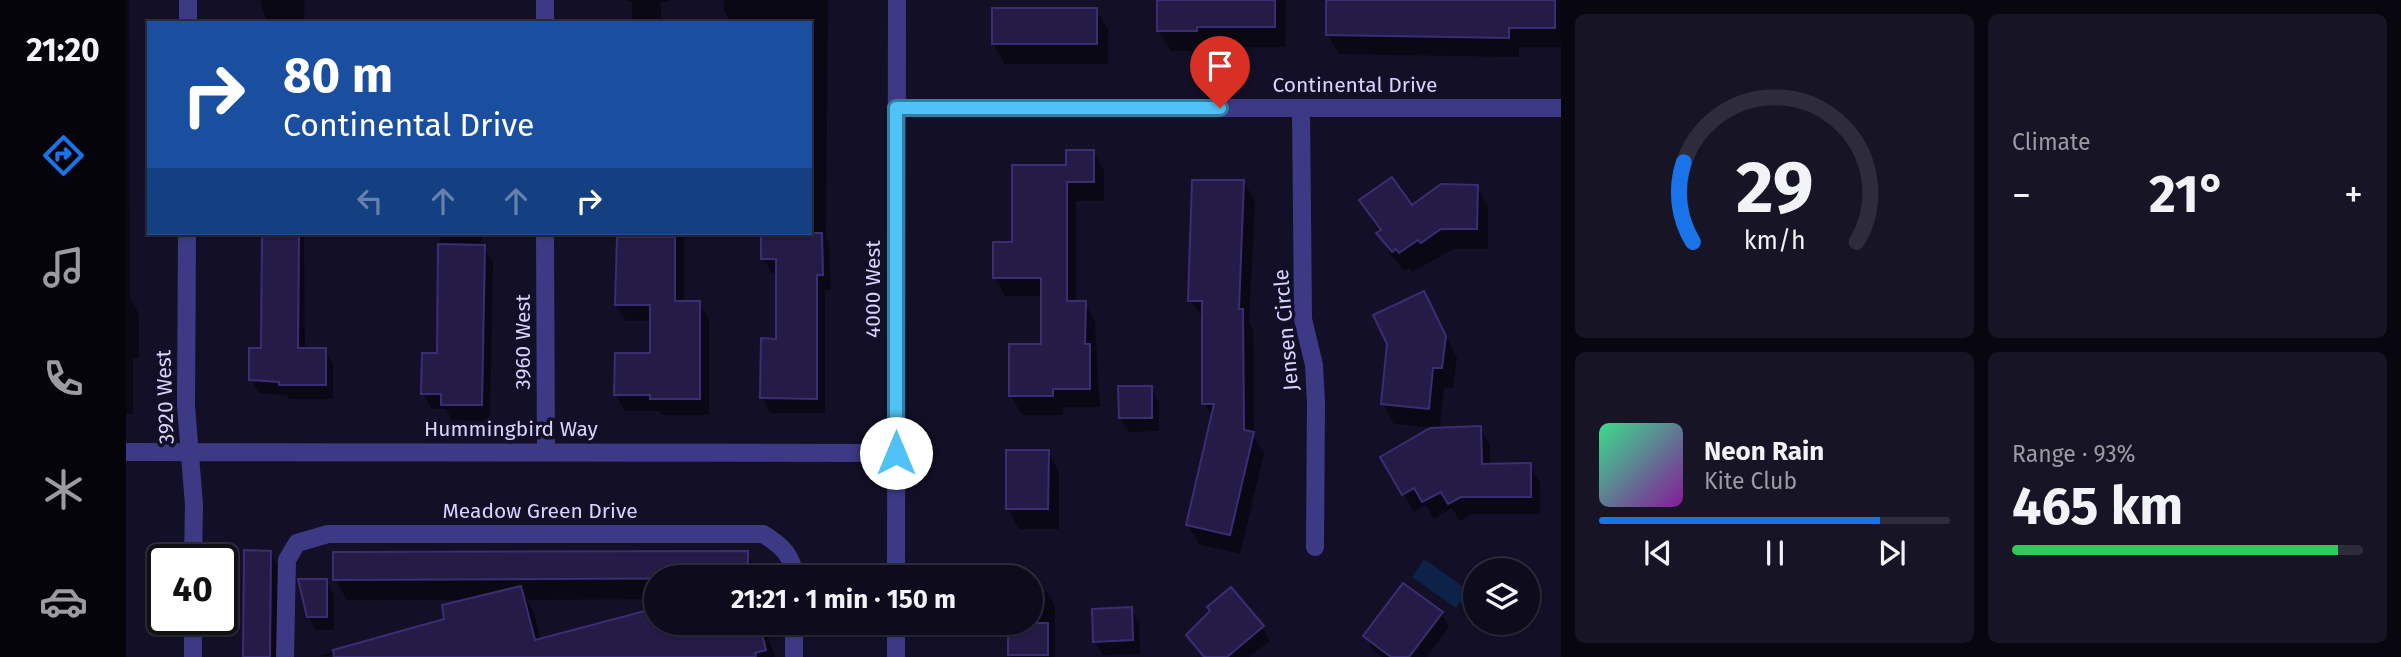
<!DOCTYPE html>
<meta charset="utf-8">
<style>
:root{--surface:#0e0b1c;--page:#171425;--text:#f1f3f6;--muted:#9b9ba3;--line:#2e2b3b;--accent:#1a73e8}
body{margin:0;font-family:"Fira Sans",sans-serif;background:var(--page);color:var(--text);height:100vh;display:flex;flex-direction:column;font-size:26px;white-space:nowrap}
*{box-sizing:border-box;margin:0}
p{font-size:23px;color:var(--muted)}
.icon{flex:none;width:38px;height:38px;fill:none;stroke:currentColor;stroke-width:2;stroke-linecap:round;stroke-linejoin:round}
.map{position:relative;flex:1;overflow:hidden}
.sheet{display:flex;flex-direction:column;gap:14px;padding:14px;background:#08060f;width:840px}
.sheet>*{flex:none}
.hud{position:absolute;left:21px;top:21px;width:665px;height:214px;border-radius:0px;box-shadow:0 2px 5px #0004,0 0 0 2px var(--line);background:#1a4fa0;color:#fff;overflow:hidden}
.controls{position:absolute;left:1337px;top:558px;display:grid;gap:14px}
.controls a{display:grid;place-items:center;width:77px;height:77px;border-radius:50%;background:var(--surface);box-shadow:0 2px 5px #0004,0 0 0 2px var(--line);font-size:35px}
.speed{position:absolute;left:21px;top:544px;display:flex;gap:14px;font-size:35px;font-weight:700;text-align:center}
.speed>*{display:grid;place-content:center;width:91px;height:91px;border-radius:50%;background:var(--surface);box-shadow:0 2px 5px #0004,0 0 0 2px var(--line);line-height:1}
.speed .limit{border:4px solid #111;border-radius:10px;background:#fff;color:#111}
.pin{position:absolute;display:grid;place-items:center;width:60px;height:60px;color:#fff;margin:-72px -30px;border-radius:50% 50% 50% 0;rotate:-45deg;box-shadow:0 0 7px #0007}
.pin .icon{rotate:45deg}
.me{position:absolute;width:77px;margin:-38px;rotate:0deg;stroke-linejoin:round;filter:drop-shadow(0 0 5px #0008)}
.turn{display:flex;align-items:center;gap:24px;height:147px;padding:0 21px;font-size:32px}
.turn .icon{width:91px;height:91px;stroke-width:2.5}
.turn b{display:block;font-size:49px;line-height:60px}
.lanes{display:flex;align-items:center;height:66px;padding:0 21px;background:#0003;justify-content:center;gap:35px;direction:ltr}
.lanes .off{opacity:.35}
.big{font-size:52px;font-weight:700;line-height:1.1}
.sheet .card{flex:1;display:flex;flex-direction:column;justify-content:center;gap:10px;min-width:0;padding:0 24px;border-radius:10px;background:var(--page)}
.sheet .dial{align-items:center;gap:0}
.dial svg{height:182px;overflow:visible;fill:none;stroke:var(--line);stroke-width:7;stroke-linecap:round;text-anchor:middle}
.dial text{fill:var(--text);stroke:none}
.song{display:flex;align-items:center;gap:21px}
.cover{width:84px;height:84px;border-radius:10px;background:linear-gradient(135deg,hsl(150 70% 55%),hsl(290 70% 35%))}
.played{height:7px;border-radius:4px;background:linear-gradient(90deg,var(--accent) 80%,var(--line) 80%)}
.keys{display:flex;justify-content:space-around;direction:ltr}
.heat{display:flex;justify-content:space-between;align-items:center;font-size:38px;direction:ltr}
.charge{height:10px;border-radius:5px;background:linear-gradient(90deg,#34c759 93%,var(--line) 0)}
.sheet .tiles{flex:1;display:grid;gap:14px;grid-template-columns:repeat(2,1fr)}
.trip{position:absolute;left:518px;top:565px;width:399px;height:70px;border-radius:35px;background:var(--surface);box-shadow:0 2px 5px #0004,0 0 0 2px var(--line);font-weight:700;line-height:70px;text-align:center}
main{display:flex;flex:1;min-height:0}
.menu{display:flex;flex-direction:column;width:126px;justify-content:space-around;align-items:center;background:#06040b;color:var(--muted)}
.menu .icon{width:49px;height:49px}
.menu .selected{color:var(--accent)}
.menu b{font-size:32px;color:var(--text)}
.map>svg:first-child{display:block}
.water{fill:#0c2248}
.shadow{fill:#0007}
.building{fill:#241b47;stroke:#3b2d73;stroke-width:2}
.lines{fill:none;stroke-linecap:round;stroke-linejoin:round}
.minor{stroke:#3d3a85;stroke-width:18}
.tertiary{stroke:#3d3a85;stroke-width:18}
.route-casing{stroke:#337fa1;stroke-width:18}
.route{stroke:#4fc3f7;stroke-width:12}
.labels{text-anchor:middle;dominant-baseline:central;stroke-width:7;stroke-linejoin:round;paint-order:stroke}
.street-label{font-size:21px;fill:#d9d4ff;stroke:#130f26}
</style>
<main>
<nav class="menu">
<b>21:20</b>
<svg class="icon selected" aria-label="directions" viewBox="0 0 24 24"><path d="M12 3l9 9-9 9-9-9zM9 14v-3h6M13 9l2 2-2 2"/></svg>
<svg class="icon" aria-label="music" viewBox="0 0 24 24"><path d="M9 18V5l10-2v13"/><circle cx="6" cy="18" r="3"/><circle cx="16" cy="16" r="3"/></svg>
<svg class="icon" aria-label="phone" viewBox="0 0 24 24"><path d="M5 4h4l2 5-3 2q2 4 5 5l2-3 5 2v4C11 20 4 13 5 4z"/></svg>
<svg class="icon" aria-label="climate" viewBox="0 0 24 24"><path d="M12 3v18M4 7l16 10M4 17L20 7"/></svg>
<svg class="icon" aria-label="car" viewBox="0 0 24 24"><path d="M5 17H2v-5l4-1 3-4h7l3 4 3 1v5h-3M9 17h6M6 11h13"/><circle cx="7" cy="17" r="2"/><circle cx="17" cy="17" r="2"/></svg>
</nav>
<div class="map">
<svg width="1435" height="657" viewBox="0 0 1435 657">
<rect width="100%" height="100%" fill="#130f26"/>
<path class="water" d="M1298,559L1342,590L1330,608L1286,577Z"/>
<g class="shadow">
<path d="M0,0H3L4,299L13,314V358H7V414H0Z"/>
<path d="M134,0H179L178,23H141Z"/>
<path d="M499,0H543V2H535V23H506V2Z"/>
<path d="M598,0H702L700,237L703,243L705,290H699V413H645L636,397L652,340V273H646L637,258V233H684V23H605L598,11Z"/>
<path d="M1033,0H1160L1159,47H1082V51H1045L1033,31Z"/>
<path d="M1202,0H1435V47H1393V57L1213,54L1202,34Z"/>
<path d="M970,10L982,30V64H879L867,44Z"/>
<path d="M967,152L978,170V201H950V303H959L969,322L974,407H937V415H896L885,396L916,346L917,296H879L869,277L888,244L942,166Z"/>
<path d="M1117,181L1129,201L1123,322L1127,330L1128,437L1138,453L1114,554L1073,544L1062,525L1087,418L1078,403V320L1064,300Z"/>
<path d="M1351,187L1362,207V249H1327L1286,272L1283,268L1278,271L1264,254L1236,201L1286,207Z"/>
<path d="M135,233H178L179,350H199L207,364V399H163L161,395L133,393L125,379L137,350Z"/>
<path d="M314,233H356L355,246L367,262L364,421L326,420L320,409H306L297,393L313,354Z"/>
<path d="M496,233H558V303H573L583,319V415H535L533,411H499L490,394L525,354V321H500L490,305Z"/>
<path d="M1298,293L1331,358L1327,388L1318,387L1314,429L1354,428L1364,445V466L1404,465L1414,483V514H1345L1334,521L1326,508L1308,519L1300,505L1288,512L1257,457L1308,428L1268,424L1257,404Z"/>
<path d="M1025,388L1033,402V431L1003,432L994,418Z"/>
<path d="M922,452L933,472V529H893L882,509Z"/>
<path d="M144,552L152,566L151,657H118Z"/>
<path d="M621,552L633,578H530V599L401,600L408,613L415,640L530,611V623H637L649,657L192,656L320,620L339,600H221L209,579Z"/>
<path d="M200,581L208,595V630H190L182,616Z"/>
<path d="M905,592H921L929,606V657H885L884,654V623H905Z"/>
<path d="M1005,609L1013,623L1014,654L977,655L969,641Z"/>
<path d="M1315,613L1323,627L1301,657H1256L1247,650L1239,636Z"/>
<path d="M1136,627L1144,641L1123,657H1076L1062,635Z"/>
</g>
<g class="building">
<path d="M1031,0H1149V27H1071V31H1031Z"/>
<path d="M1200,0H1429V28H1383V38L1200,35Z"/>
<rect x="866" y="8" width="105" height="36"/>
<path d="M940,150H968V182H941V301H960L959,344H964V389H927V396H883V344H915V278H867V242H886V165H940Z"/>
<path d="M1266,177L1286,205L1315,184L1352,185L1351,229H1315L1295,243L1292,240L1273,253L1270,249L1266,252L1250,233L1255,230L1233,200Z"/>
<path d="M1066,180H1118L1113,309H1117L1118,430L1128,432L1104,535L1060,525L1088,404H1076V301H1062Z"/>
<path d="M635,233H696L697,275H691V399L634,398L635,338L650,339V259H635Z"/>
<path d="M136,234H173L172,348H200V385H153V382L123,380V348H135Z"/>
<path d="M491,237H549V301H574V399H524V395H488L489,353H524V305H489Z"/>
<path d="M312,244L359,245L356,405H315V394H295L296,353H311Z"/>
<path d="M1298,291L1320,336L1316,368H1307L1303,409L1255,404L1261,344L1247,315Z"/>
<path d="M992,386H1026V418H993Z"/>
<path d="M1355,426L1356,464L1405,463V497H1335L1322,504L1315,492L1296,502L1288,488L1276,495L1254,457L1304,428Z"/>
<path d="M880,450H923L922,509H880Z"/>
<path d="M118,550L145,551L144,657H117Z"/>
<path d="M622,551V578L207,580V552Z"/>
<path d="M172,579H201V617H181Z"/>
<path d="M1277,583L1317,612L1283,657H1265L1237,636Z"/>
<path d="M395,586L409,640L530,608V623H633L640,650L629,653L630,657H208L207,650L318,619L316,605Z"/>
<path d="M1105,587L1138,626L1101,657H1078L1060,635L1084,611L1081,607Z"/>
<path d="M1006,607L1007,640L967,642L966,609Z"/>
<rect x="882" y="623" width="40" height="32"/>
</g>
<g class="lines">
<g class="minor">
<path d="M419,0V23"/>
<path d="M62,23V0"/>
<path d="M770,108H1435"/>
<path d="M1175,108L1177,319L1188,365L1190,403L1189,547"/>
<path d="M61,233L60,406L68,505L67,560"/>
<path d="M419,233L420,451"/>
<path d="M0,452L770,453"/>
<path d="M668,623V657"/>
<path d="M67,657V620"/>
<path d="M159,657L161,560L171,543L202,534H637C655,545 668,556 668,578"/>
</g>
<g class="tertiary">
<path d="M770,578L771,0"/>
<path d="M770,623V657"/>
</g>
</g>
<g class="lines">
<g class="route-casing">
<path id="route" d="M770,453V108H1094"/>
</g>
<use href="#route" class="route"/>
</g>
<g class="labels">
<g class="street-label">
<text x="1229" y="85">Continental Drive</text>
<text transform="translate(747 289) rotate(-90)">4000 West</text>
<text transform="translate(1160 330) rotate(-95)">Jensen Circle</text>
<text transform="translate(397 342) rotate(-90)">3960 West</text>
<text transform="translate(39 397) rotate(-92)">3920 West</text>
<text x="385" y="429">Hummingbird Way</text>
<text x="414" y="511">Meadow Green Drive</text>
</g>
</g>
</svg>
<div class="controls">
<a><svg class="icon" aria-label="layers" viewBox="0 0 24 24"><path d="M12 4l9 5-9 5-9-5zM3 14l9 5 9-5"/></svg></a>
</div>
<div class="speed"><div class="limit">40</div></div>
<div class="pin" style="left:1094px;top:108px;background:#d93025"><svg class="icon" aria-label="arrive" viewBox="0 0 24 24"><path d="M6 21V4h12l-3 4 3 4H6"/></svg></div>
<svg class="me" style="left:770px;top:453px" viewBox="-20 -20 40 40"><circle r="19" fill="#fff"/><path d="M0-13L10 11 0 6-10 11z" fill="#4fc3f7"/></svg>
<div class="trip">21:21 · 1 min · 150 m</div>
<div class="hud">
<div class="turn"><svg class="icon" aria-label="right" viewBox="0 0 24 24"><path d="M7 20v-9h11M14 6l5 5-5 5"/></svg><div><b>80 m</b>Continental Drive</div></div>
<div class="lanes"><svg class="icon off" aria-label="left" viewBox="0 0 24 24"><path d="M17 20v-9H6M10 6l-5 5 5 5"/></svg><svg class="icon off" aria-label="ahead" viewBox="0 0 24 24"><path d="M12 20V5M6 11l6-6 6 6"/></svg><svg class="icon off" aria-label="ahead" viewBox="0 0 24 24"><path d="M12 20V5M6 11l6-6 6 6"/></svg><svg class="icon" aria-label="right" viewBox="0 0 24 24"><path d="M7 20v-9h11M14 6l5 5-5 5"/></svg></div>
</div>
</div>
<section class="sheet">
<div class="tiles">
<div class="card dial"><svg viewBox="0 0 100 80">
<path d="M14 69A42 42 0 1 1 86 69"/>
<path d="M14 69A42 42 0 0 1 10 34" stroke="#1a73e8"/>
<text x="50" y="56" font-size="32" font-weight="700">29</text>
<text x="50" y="72" font-size="11">km/h</text>
</svg></div>
<div class="card"><p>Climate</p>
<div class="heat"><a>−</a><b class="big">21°</b><a>+</a></div>
</div>
<div class="card">
<div class="song"><i class="cover"></i><div><b>Neon Rain</b><p>Kite Club</p></div></div>
<div class="played"></div>
<div class="keys"><svg class="icon" aria-label="previous" viewBox="0 0 24 24"><path d="M18 5L8 12l10 7zM5 5v14"/></svg><svg class="icon" aria-label="pause" viewBox="0 0 24 24"><path d="M8 5v14M16 5v14"/></svg><svg class="icon" aria-label="next" viewBox="0 0 24 24"><path d="M6 5l10 7-10 7zM19 5v14"/></svg></div>
</div>
<div class="card"><p>Range · 93%</p><b class="big">465 km</b><div class="charge"></div></div>
</div>
</section>
</main>
